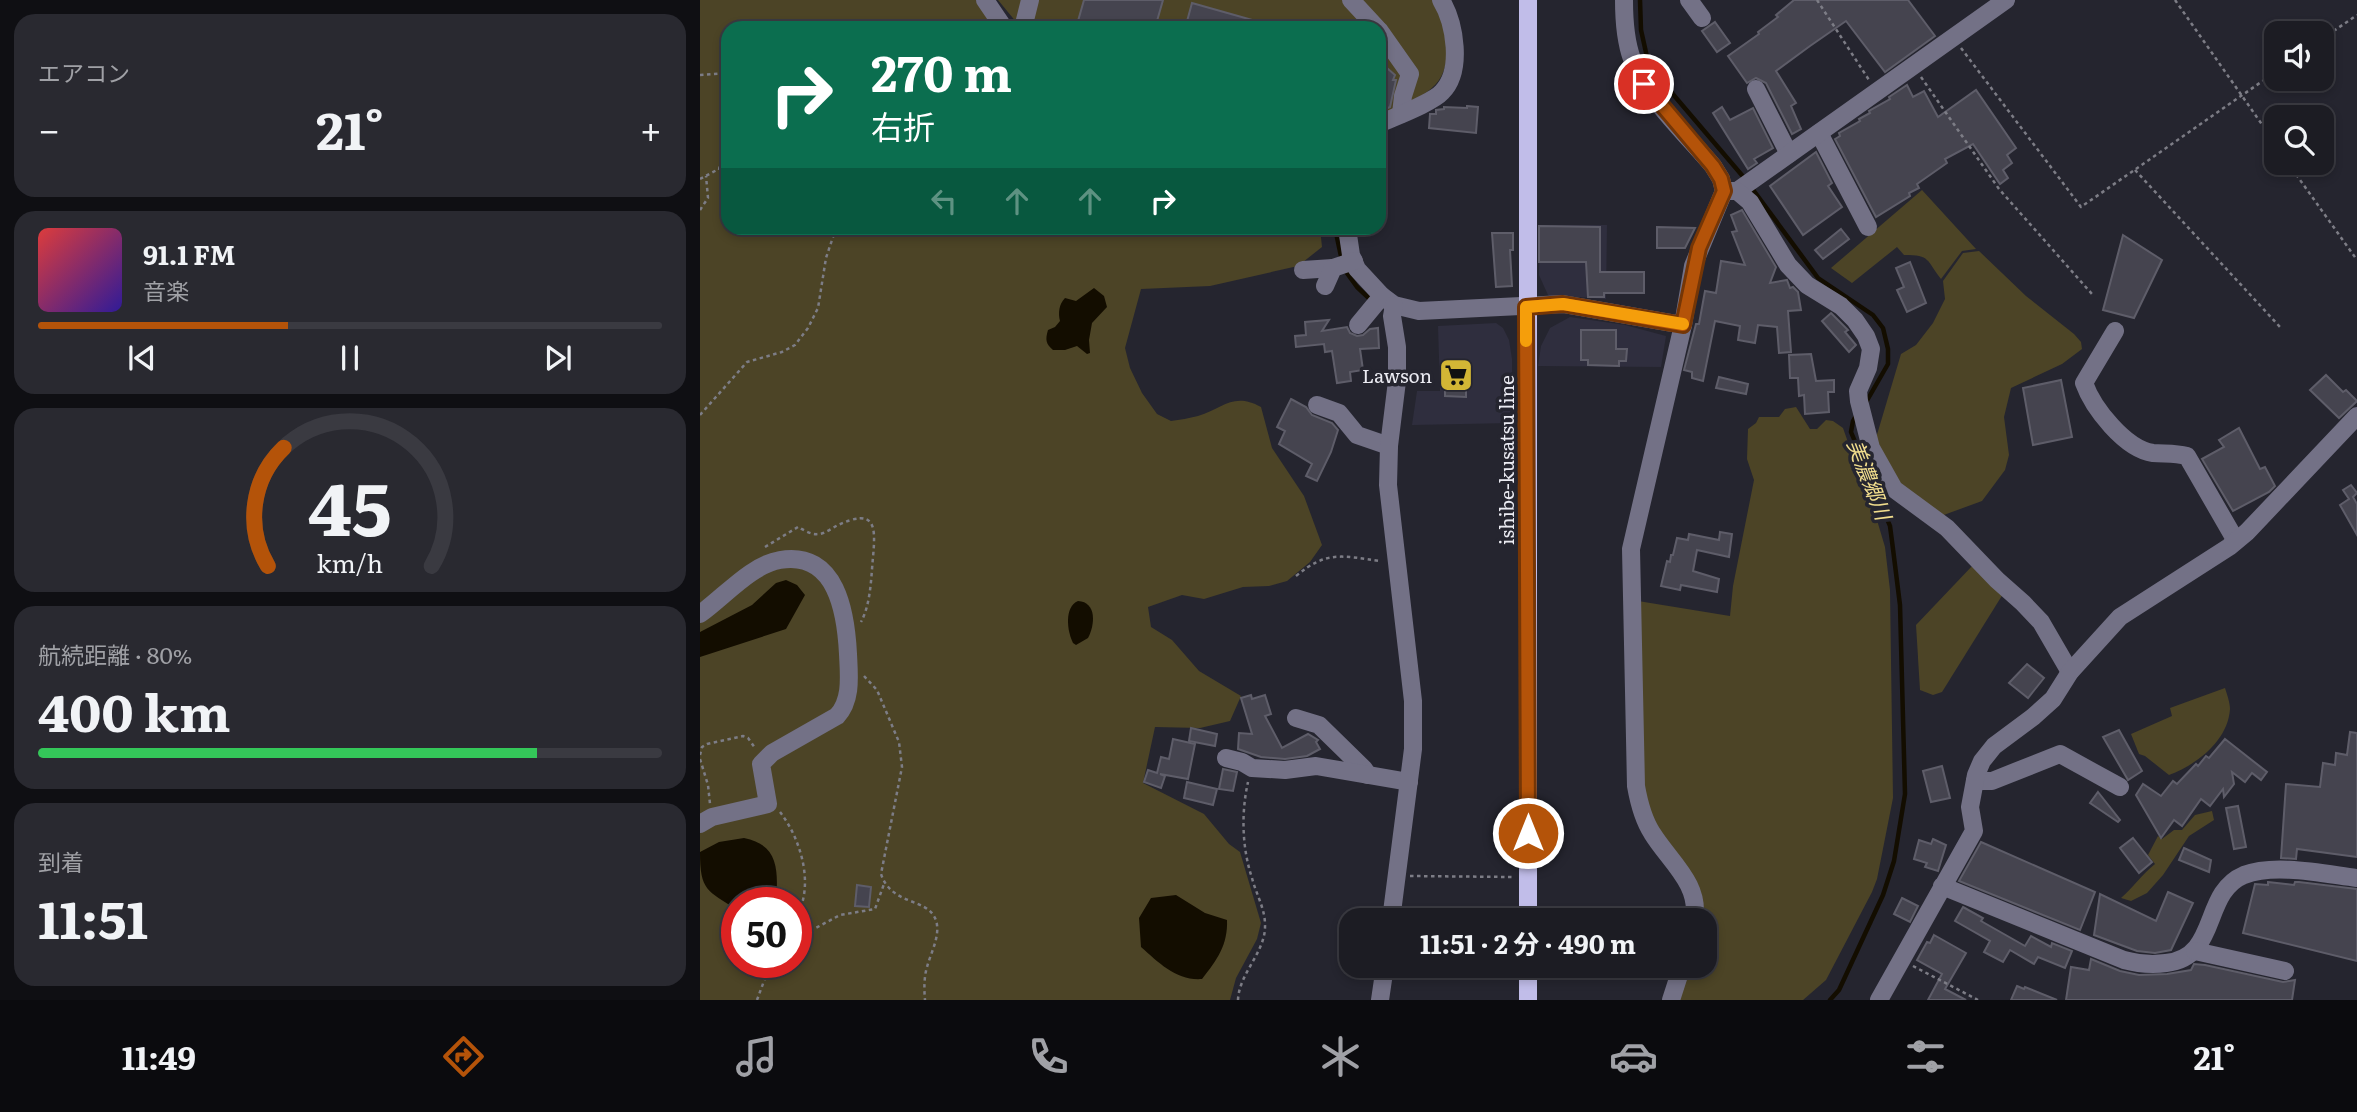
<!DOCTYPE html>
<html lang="ja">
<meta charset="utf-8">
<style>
:root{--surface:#1c1c23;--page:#292930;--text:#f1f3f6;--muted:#a0a1a6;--line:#3a3a41;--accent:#b45309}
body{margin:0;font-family:Literata,"Noto Sans JP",serif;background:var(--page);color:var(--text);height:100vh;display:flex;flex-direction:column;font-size:26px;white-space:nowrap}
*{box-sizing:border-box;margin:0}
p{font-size:23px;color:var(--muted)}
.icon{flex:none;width:38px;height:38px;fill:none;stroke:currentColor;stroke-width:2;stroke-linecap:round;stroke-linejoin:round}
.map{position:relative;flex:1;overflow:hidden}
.sheet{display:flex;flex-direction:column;gap:14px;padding:14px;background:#0f0f13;width:700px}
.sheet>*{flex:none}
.banner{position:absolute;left:21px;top:21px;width:665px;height:214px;border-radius:21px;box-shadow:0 4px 10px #0003,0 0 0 2px var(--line);background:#0b6e4f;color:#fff;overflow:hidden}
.controls{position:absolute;left:1564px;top:21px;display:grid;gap:14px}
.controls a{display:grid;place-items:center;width:70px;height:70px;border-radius:14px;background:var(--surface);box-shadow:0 4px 10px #0003,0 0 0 2px var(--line);font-size:35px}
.speed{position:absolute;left:21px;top:887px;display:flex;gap:14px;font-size:35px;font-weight:700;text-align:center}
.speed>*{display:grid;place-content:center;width:91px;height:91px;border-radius:50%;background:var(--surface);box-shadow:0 4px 10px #0003,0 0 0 2px var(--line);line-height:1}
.speed .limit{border:10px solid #d22;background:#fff;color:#111}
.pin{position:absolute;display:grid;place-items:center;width:60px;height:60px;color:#fff;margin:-30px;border:4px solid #fff;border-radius:50%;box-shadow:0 2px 7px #0007}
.me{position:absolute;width:77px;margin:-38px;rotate:0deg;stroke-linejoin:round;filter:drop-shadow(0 0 5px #0008)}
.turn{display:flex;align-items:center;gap:24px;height:147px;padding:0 35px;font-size:32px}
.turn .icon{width:91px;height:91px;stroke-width:2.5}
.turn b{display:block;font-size:49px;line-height:60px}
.lanes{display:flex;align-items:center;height:66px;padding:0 35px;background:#0003;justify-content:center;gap:35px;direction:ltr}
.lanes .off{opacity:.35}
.big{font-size:52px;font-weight:700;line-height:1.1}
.sheet .tile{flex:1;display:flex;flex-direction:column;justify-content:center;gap:10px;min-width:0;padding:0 24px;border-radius:21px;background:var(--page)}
.sheet .dial{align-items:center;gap:0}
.dial svg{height:182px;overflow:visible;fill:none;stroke:var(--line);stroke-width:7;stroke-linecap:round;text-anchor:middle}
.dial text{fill:var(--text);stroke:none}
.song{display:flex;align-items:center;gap:21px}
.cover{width:84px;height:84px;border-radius:10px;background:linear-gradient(135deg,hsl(0 70% 55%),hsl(250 70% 35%))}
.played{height:7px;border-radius:4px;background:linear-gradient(90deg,var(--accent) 40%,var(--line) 40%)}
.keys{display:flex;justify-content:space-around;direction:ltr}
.heat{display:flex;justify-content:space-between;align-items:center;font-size:38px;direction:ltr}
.charge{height:10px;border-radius:5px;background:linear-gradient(90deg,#34c759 80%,var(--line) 0)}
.trip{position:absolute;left:639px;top:908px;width:378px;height:70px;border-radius:21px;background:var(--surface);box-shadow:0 4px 10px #0003,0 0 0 2px var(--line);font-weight:700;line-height:70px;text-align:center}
.tab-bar{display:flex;height:112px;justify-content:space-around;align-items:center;background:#0b0b0e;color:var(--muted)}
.tab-bar .icon{width:49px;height:49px}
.tab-bar .selected{color:var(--accent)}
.tab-bar b{font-size:32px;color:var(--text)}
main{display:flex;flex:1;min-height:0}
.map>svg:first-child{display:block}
.built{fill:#2f2e3e}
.green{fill:#4c4426;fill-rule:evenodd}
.water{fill:#130d00}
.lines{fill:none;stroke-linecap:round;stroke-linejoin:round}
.stream{stroke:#130d00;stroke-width:4.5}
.building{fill:#45444f;stroke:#5e5d69;stroke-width:2}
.path{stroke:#7d7d86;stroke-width:2.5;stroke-dasharray:3.5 3.5;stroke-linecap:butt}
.minor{stroke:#737186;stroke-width:18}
.major{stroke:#c1bde9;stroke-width:18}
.route-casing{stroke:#753606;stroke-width:18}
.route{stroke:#b45309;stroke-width:12}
.slow{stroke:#f59e0b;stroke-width:12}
.labels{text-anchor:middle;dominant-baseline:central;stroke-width:7;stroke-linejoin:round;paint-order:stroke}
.poi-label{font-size:19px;fill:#ebebf2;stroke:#25252f;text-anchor:end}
.street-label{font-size:19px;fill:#ebebf2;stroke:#25252f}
.water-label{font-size:21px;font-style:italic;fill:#f1dd8d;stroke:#25252f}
</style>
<main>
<section class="sheet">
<div class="tile"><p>エアコン</p>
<div class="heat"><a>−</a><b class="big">21°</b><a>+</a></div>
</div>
<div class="tile">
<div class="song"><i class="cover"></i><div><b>91.1 FM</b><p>音楽</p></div></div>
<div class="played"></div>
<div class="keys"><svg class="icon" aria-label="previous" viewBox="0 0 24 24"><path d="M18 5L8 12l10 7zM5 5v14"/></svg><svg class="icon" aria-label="pause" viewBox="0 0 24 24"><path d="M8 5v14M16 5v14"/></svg><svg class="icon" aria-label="next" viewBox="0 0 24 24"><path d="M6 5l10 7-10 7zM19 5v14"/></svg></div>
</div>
<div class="tile dial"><svg viewBox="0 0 100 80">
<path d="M14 69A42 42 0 1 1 86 69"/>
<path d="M14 69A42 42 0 0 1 21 17" stroke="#b45309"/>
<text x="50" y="56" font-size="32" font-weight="700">45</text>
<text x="50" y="72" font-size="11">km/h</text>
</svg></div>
<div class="tile"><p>航続距離 · 80%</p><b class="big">400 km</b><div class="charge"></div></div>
<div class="tile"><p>到着</p><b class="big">11:51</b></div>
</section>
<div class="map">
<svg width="1657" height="1000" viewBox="0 0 1657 1000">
<rect width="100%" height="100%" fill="#25252f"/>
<g class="built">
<path d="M840,225H907L906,299L878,297L852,298L848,295L839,275Z"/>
<path d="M870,317L925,325L966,336L961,367L838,366L841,346L850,328Z"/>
<path d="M796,323L803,328L809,340L812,359V423L712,425L717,391H740L738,326Z"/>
</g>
<g class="green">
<path d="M0,0H276L293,28H28V228H620L622,247L598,266L510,286L441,289L425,348L430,368L442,393L457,414L471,421C480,420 489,418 498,416C524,408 533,392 561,407L572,448L604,496L622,545L610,562L587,581L569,586L543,587L504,599L482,595L448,607L451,627L472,640L499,671L541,696L530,721L500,728L455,727L443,783L504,814L529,844L540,852L561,923L557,939L536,978L530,1000H0ZM37,903H96V962H37Z"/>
<path d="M298,0H734C743,12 744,21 746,36C753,91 721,96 679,115V28H321Z"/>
<path d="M1222,190L1276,249L1262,251L1241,279C1226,260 1231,255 1204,255L1197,247L1152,283L1131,268Z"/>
<path d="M1279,251L1326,296L1374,334L1381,342L1382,349L1362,364L1311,388L1304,417L1309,455L1305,470L1282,501L1241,516L1197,485L1176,438L1201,354L1216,345L1233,323L1245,299L1243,281L1263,253Z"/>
<path d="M1096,407L1110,429H1117L1126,420L1133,421L1143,428L1157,468L1168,490L1185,547L1190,590L1193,798L1177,879L1172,892L1126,980L1103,1000H979L990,966H1004V920H1000L956,828L943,791L938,601L1030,616L1033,586L1054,480L1047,459L1048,429L1056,423L1059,417H1079L1085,409Z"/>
<path d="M1274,564L1303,594L1242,692L1233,695L1220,690L1216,625Z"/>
<path d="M1525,688C1527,694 1530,703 1530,709C1528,741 1496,765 1469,775L1445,756L1439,754L1431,734L1472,716L1470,708Z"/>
<path d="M1512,811L1514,820L1489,836L1463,875L1447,893L1431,901L1421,898C1434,887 1441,875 1455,864L1448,855L1458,836L1462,839L1474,830H1482L1495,815Z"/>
</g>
<g class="water">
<path d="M394,288L404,296L407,307L392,323L389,340L390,353L387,354L377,346L365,350H353C346,344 345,340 348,330L355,327L360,321C358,313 359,304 365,298L376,301Z"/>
<path d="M86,580L97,585L105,595L86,629L0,657V632L52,605L76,583Z"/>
<path d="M378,601C397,602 395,625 388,638L376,645L373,643C367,631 364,607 378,601Z"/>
<path d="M44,838C80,845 78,872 76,903H37V910C7,890 0,891 0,852L19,842Z"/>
<path d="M476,895L505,913L527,920C528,945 517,960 502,979C477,981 459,963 441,947L439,918L451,898Z"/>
</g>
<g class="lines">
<g class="stream">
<path d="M940,0L941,30L947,57L960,79L1046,180"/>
<path d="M1051,187L1118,278L1173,315L1183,328L1188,349V364L1165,404"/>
<path d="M635,228L642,261"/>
<path d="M644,269L657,287L673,302"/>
<path d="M1130,1000L1139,990L1183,895L1194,861L1205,794L1200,605L1193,549L1190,526L1151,432L1153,421L1157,414"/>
</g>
</g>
<g class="building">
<path d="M384,0H463L455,28H376Z"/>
<path d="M1094,0H1208L1235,36L1185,72L1146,21L1110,46L1076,71L1096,103L1091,106L1101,129L1092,134L1066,83L1056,78L1047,83L1028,56L1059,34L1058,32L1078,17L1076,15Z"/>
<path d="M492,3L570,25V28H496L486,25Z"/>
<path d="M1015,22L1030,43L1017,52L1002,31Z"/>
<path d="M679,61L695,75L693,80H696L690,107L686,109L679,107Z"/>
<path d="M1207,85L1213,97L1224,91L1238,117L1276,90L1316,148L1307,155L1312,163L1303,170L1308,178L1300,184L1273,144L1245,159L1247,163L1217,184L1219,188L1209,193L1210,196L1176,217L1135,139L1140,136L1139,133L1160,121L1159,119L1170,113L1169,111L1190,99L1189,97Z"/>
<path d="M767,106L778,107L776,133L729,128L730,114H736V110L744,109V107L767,108Z"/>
<path d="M1022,107L1030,120L1053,108L1073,148L1054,159L1057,163L1048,169L1013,113Z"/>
<path d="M1116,152L1132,183L1128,186L1142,207L1103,235L1070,186Z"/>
<path d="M1042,210L1076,267L1070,283L1087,280L1090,288L1093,287L1098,292L1101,310L1088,311L1091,352L1079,353L1077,327L1058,325L1055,343L1038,340L1040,326L1015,321L1003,381L992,378V372L984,370L996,324H999L1005,291L1016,293L1021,261L1045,265L1032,232L1037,231L1031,215Z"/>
<path d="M839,226L900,227V272H944V293H904V297H888L886,262H839Z"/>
<path d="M957,227L995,228L985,248H957Z"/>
<path d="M1141,229L1149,239L1123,259L1115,250Z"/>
<path d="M792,233H813V250H810L812,286L796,287Z"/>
<path d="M1423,235L1462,260L1434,318L1403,310Z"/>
<path d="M1210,262L1226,303L1207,312L1197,290L1204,287L1196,268Z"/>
<path d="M1131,313L1148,330L1145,332L1156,345L1149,352L1122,321Z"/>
<path d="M629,320L622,331L647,327L650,333L657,336L663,335L670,329L678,328L679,348L660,349L663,370L650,372L651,381L637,383L632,351L625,352L624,344L596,347L595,336L606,335L605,322Z"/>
<path d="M881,330H916V349H927L926,361H919V366L888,365V360H881Z"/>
<path d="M1111,354L1116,381L1134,380V392H1128L1129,412L1105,414L1104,395L1099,396L1098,378H1090L1089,355Z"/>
<path d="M745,361H768V389L766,390V397L745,396Z"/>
<path d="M1626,375L1643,392L1646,390L1657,401L1639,418L1610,390Z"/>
<path d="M1019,377L1048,384L1046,394L1016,388Z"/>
<path d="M1361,380L1372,437L1333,445L1323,388Z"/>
<path d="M591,399L606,407L612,415L632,423L638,430L631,452L617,481L606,476L612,464L579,444L585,431L577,427Z"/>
<path d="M1539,428L1560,469L1565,467L1575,486L1569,492L1533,511L1502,459L1524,447L1519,440Z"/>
<path d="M1651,485L1657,493L1653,497L1657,504V535L1640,505L1649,499L1643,490Z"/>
<path d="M1020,532L1032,534L1029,557L997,550L993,571L1019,579L1017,592L981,585L980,590L961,586L967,561L970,562L971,555H973L977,538L988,540L989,534L1019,540Z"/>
<path d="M1327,664L1344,678L1328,698L1309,683Z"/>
<path d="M551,695L552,699L565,695L571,714L565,716L582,748L608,734L618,740L616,742L620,749L607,756L585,759L561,757L538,749L539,733L552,734L541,698Z"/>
<path d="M491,728L517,734L515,746L489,741Z"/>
<path d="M1419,730L1442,771L1428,780L1403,737Z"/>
<path d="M1650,732L1657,733V857L1597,849L1596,859L1581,858L1586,784L1620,787L1623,763L1635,765L1636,753L1647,755Z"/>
<path d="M473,739L495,744L488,779L460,774L465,776L461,788L444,782L448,770L457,773L461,757L469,759Z"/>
<path d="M1525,739L1567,772L1561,780L1552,773L1545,782L1532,772L1534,784L1524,797L1523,789L1510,806L1501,799L1482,826L1474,820L1461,838L1436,795L1443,784L1461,796L1473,781L1477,784L1496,764L1498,766L1506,756L1509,758Z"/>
<path d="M1242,766L1250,798L1231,802L1223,771Z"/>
<path d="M523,769L537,772L533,791L519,789Z"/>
<path d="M487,782L517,789L513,805L484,798Z"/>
<path d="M1398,792L1420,820L1418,822L1390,803Z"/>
<path d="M1538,806L1546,847L1534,849L1526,808Z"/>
<path d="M1433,838L1452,862L1439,873L1420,848Z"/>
<path d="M1233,839L1246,845L1238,871L1225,867L1227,863L1214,859L1219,840L1231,844Z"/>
<path d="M1281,842L1395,892L1380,930L1259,881Z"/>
<path d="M1484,848L1511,860L1509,872L1479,860Z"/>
<path d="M1568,882L1594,885L1595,882H1599L1657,889V961L1543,933L1555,884L1568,885Z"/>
<path d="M157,885L171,887L169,907L155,906Z"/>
<path d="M1468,892L1493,903L1471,950L1455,953L1437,951L1394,935L1400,894L1456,921Z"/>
<path d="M1202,898L1218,906L1210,922L1194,914Z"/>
<path d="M1263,907L1283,918L1281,921L1325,946L1331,936L1351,947L1352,943L1372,951L1365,968L1338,957L1334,964L1310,950L1303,962L1284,952L1290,941L1255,921Z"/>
<path d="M1234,935L1266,953L1245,989L1266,1000H1228L1242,974L1217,960L1227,942L1230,943Z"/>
<path d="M1391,959L1420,971L1439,975L1467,974L1491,970L1494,964L1505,965L1583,982L1595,980L1592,1000H1366L1371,967L1389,970Z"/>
<path d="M1317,986L1324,989L1325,987L1357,1000H1311Z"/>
</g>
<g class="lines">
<g class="path">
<path d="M1117,0L1169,80"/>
<path d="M1475,0L1577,146"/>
<path d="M1622,39L1657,15"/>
<path d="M1261,48L1381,207L1577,71"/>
<path d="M0,75L28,73"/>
<path d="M1221,77L1299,189L1392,294"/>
<path d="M1588,163L1657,260"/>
<path d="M19,170L24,146L22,126L28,119"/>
<path d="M1435,170L1580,327"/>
<path d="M0,179L28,164"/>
<path d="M0,210L8,198L6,176"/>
<path d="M0,415L47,362L82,352L95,345L108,328L118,308L126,258L136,228"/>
<path d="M65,547L98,527C104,530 111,535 118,534C125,534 132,528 138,525C175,508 176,525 173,557C171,578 171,603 161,622"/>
<path d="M596,576C627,550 642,556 680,561"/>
<path d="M164,676L177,690L199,742L202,767L181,874C191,905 226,898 235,918C242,933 231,952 227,967C224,977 224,989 225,1000"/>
<path d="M0,755L2,747L7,744L43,736L48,738L55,748"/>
<path d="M0,759L8,785L10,804"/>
<path d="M80,812C101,839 115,886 96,917"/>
<path d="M710,876L812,877"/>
<path d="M96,929L112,930L140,915L175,909L184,884"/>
<path d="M1213,966L1278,1000"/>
<path d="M57,1000L71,962"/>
<path d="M538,1000C539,973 566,952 565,925C565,908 556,894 552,878C542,848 541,813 548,782"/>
</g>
<g class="minor">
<path d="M285,0L304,28"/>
<path d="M651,0L677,28"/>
<path d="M924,0C924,20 925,40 932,59C944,95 988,136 1013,166L1021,179L1024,191L993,266L983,325L931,549L936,786C939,803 943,819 952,833C969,861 1001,884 994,920"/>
<path d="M989,0L1002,18"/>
<path d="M323,28L330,0"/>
<path d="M679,30L710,74L703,96L701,114"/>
<path d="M1056,89L1089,154"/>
<path d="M679,124C694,117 732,103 742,92C763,71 755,23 741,0"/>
<path d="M1119,133L1168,227"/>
<path d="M1028,191H1037L1306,0"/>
<path d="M1037,191L1050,202L1088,265L1107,285L1141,306L1155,320L1166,336L1171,349L1168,368L1158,391L1159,401L1171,448L1194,489L1247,528L1297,580L1323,603L1341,622L1370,672"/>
<path d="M647,228L651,255L657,269L682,296L694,305L719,311L863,304L983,325"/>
<path d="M603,270L633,268"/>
<path d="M625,286L633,268L654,261"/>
<path d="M658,325L682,296"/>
<path d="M1415,331L1384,383C1393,408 1425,449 1453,453C1465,454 1475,453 1487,456L1536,541"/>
<path d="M617,405L639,413L657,435L689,446"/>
<path d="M0,614C24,597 51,565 80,560C137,550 146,614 148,654C149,676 152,700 137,716L72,753L61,764L68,804L12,817L0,824"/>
<path d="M596,718L619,725L664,769L668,775"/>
<path d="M526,758L542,762L552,768L585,770L616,766L709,782"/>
<path d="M1275,781H1292L1360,754L1420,787"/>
<path d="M1242,886L1424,960C1439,964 1451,965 1466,963C1520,957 1501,893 1544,875C1575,863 1625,874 1657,878"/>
<path d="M691,920L713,749V701L688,485L689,446L697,381V347L692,316L694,305"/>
<path d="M1495,951L1585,971"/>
<path d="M680,1000L685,966"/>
<path d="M971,1000L982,966"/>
<path d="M1179,1000L1274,831L1270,807L1276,775L1282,761L1294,746L1333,717L1353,699L1370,672L1420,617L1529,547L1547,532L1657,416"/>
</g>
<g class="major">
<path d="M828,0V920"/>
<path d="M828,966V1000"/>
</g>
</g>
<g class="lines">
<g class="route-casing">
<path id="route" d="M828,833L826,307L863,304L983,325L999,248L1024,191L1021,179L1013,166L944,84"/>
</g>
<use href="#route" class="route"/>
<path class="slow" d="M826,341V307L863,304L983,324"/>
</g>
<defs>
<g id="supermarket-square" transform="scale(1.75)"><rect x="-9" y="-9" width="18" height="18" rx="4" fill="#d3b635" stroke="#25252f"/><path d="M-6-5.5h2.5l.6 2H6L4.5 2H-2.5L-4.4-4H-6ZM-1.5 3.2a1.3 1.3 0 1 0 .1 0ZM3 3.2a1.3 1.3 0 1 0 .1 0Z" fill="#111"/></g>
</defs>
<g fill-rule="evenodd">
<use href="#supermarket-square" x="756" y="375"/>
</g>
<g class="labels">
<g class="poi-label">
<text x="732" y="375">Lawson</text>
</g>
<g class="street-label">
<text transform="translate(806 460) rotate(-90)">ishibe-kusatsu line</text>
</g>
<g class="water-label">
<text transform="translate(1171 479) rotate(69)">美濃郷川</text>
</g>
</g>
</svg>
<div class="controls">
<a><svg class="icon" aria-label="sound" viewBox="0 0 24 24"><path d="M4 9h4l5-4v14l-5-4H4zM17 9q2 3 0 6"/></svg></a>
<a><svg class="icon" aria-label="search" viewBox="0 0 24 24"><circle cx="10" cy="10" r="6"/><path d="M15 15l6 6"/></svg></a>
</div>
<div class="speed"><div class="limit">50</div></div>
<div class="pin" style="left:944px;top:84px;background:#d93025"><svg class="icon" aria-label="arrive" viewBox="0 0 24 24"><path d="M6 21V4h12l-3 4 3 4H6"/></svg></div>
<svg class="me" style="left:828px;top:833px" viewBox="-20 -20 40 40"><circle r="17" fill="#b45309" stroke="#fff" stroke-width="3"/><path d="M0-11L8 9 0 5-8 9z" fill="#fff"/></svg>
<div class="trip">11:51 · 2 分 · 490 m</div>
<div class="banner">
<div class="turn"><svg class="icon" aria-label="right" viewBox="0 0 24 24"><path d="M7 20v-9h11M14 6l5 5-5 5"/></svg><div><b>270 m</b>右折</div></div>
<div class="lanes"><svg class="icon off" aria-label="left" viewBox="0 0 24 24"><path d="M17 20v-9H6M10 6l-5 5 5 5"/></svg><svg class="icon off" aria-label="ahead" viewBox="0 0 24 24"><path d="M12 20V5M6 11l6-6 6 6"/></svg><svg class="icon off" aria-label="ahead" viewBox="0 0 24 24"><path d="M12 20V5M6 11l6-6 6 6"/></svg><svg class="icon" aria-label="right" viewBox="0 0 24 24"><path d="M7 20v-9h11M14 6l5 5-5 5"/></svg></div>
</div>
</div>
</main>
<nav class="tab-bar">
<b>11:49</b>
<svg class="icon selected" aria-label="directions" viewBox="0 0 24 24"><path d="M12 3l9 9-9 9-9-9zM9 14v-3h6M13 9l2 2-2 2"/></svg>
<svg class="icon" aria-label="music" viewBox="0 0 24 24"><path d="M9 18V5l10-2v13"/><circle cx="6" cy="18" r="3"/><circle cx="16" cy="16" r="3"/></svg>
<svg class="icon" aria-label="phone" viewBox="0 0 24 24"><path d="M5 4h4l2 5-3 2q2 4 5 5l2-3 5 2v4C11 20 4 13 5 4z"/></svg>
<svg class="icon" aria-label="climate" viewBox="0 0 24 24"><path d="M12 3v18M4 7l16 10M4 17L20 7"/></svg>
<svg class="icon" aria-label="car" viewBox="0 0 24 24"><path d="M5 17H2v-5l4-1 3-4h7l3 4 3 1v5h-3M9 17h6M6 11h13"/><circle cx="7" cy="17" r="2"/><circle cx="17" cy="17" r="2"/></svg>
<svg class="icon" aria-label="filters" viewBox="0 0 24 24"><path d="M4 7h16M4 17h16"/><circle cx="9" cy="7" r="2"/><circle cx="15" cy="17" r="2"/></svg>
<b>21°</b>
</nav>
